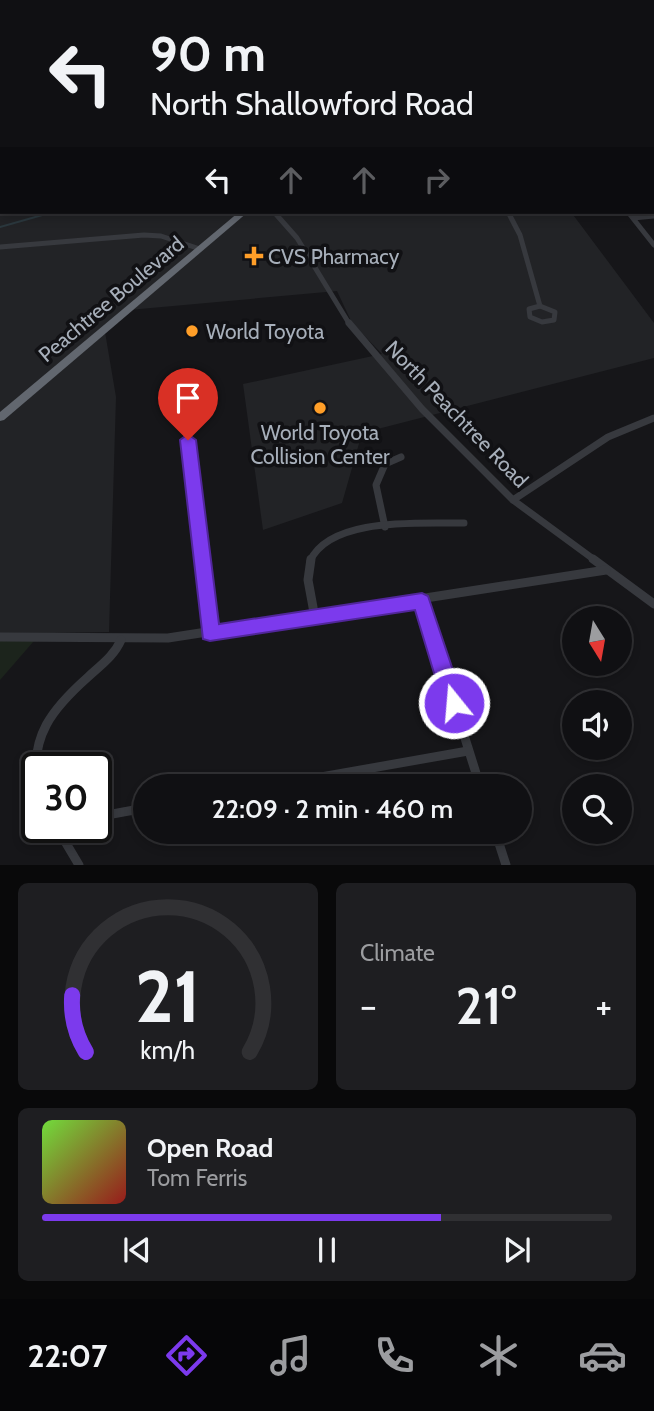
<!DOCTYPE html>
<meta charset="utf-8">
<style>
:root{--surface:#101013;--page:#1e1e21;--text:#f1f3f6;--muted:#9c9da0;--line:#303033;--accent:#7c3aed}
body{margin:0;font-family:Cabin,sans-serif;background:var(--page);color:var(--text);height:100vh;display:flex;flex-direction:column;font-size:26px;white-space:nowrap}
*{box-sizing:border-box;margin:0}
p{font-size:23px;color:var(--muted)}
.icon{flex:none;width:38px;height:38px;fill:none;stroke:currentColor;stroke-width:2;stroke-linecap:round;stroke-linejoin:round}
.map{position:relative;height:865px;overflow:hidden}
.drawer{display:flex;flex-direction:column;gap:18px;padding:18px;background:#09090a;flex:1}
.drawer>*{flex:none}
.guide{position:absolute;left:0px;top:0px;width:654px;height:214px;box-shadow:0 4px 10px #0003,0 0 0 2px var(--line);background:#101013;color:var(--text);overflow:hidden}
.needle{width:46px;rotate:169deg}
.buttons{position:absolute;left:562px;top:606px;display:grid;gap:14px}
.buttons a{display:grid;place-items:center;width:70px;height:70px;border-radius:50%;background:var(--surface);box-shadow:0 4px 10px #0003,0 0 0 2px var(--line);font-size:35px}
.speed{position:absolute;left:21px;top:752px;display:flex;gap:14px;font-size:35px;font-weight:700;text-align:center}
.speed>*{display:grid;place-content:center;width:91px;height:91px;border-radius:50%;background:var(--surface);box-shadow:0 4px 10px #0003,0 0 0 2px var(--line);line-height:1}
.speed .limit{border:4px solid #111;border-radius:10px;background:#fff;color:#111}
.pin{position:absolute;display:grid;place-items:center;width:60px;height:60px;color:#fff;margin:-72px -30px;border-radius:50% 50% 50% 0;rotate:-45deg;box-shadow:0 0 7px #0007}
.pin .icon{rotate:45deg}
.me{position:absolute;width:77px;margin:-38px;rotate:343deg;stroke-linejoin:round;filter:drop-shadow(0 0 5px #0008)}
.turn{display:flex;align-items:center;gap:24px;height:147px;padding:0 35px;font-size:32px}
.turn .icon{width:91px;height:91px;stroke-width:2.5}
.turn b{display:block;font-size:49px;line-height:60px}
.lanes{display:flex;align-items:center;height:66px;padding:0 35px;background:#0003;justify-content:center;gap:35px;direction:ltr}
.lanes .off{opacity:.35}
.big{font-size:52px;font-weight:600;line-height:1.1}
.drawer .tile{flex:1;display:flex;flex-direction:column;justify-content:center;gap:10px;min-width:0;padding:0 24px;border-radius:10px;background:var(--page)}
.drawer .dial{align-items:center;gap:0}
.dial svg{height:182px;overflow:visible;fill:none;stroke:var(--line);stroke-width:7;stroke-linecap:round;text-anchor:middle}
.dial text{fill:var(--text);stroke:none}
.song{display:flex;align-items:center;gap:21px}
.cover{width:84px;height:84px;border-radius:10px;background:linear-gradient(135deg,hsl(100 70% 55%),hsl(0 70% 35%))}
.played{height:7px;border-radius:4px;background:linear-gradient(90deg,var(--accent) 70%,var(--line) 70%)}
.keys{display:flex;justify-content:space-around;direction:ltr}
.heat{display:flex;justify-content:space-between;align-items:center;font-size:38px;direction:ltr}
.drawer .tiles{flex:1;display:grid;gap:18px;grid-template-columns:1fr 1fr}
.tile:last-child{grid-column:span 2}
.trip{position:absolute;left:133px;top:774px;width:399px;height:70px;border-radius:35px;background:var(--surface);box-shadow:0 4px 10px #0003,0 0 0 2px var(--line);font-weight:600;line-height:70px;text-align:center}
.tabs{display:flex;height:112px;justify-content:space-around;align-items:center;background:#060608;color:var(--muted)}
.tabs .icon{width:49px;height:49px}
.tabs .selected{color:var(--accent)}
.tabs b{font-size:32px;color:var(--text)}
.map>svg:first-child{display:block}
.built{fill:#222326}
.green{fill:#1c241c}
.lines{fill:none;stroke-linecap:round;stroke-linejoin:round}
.stream{stroke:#2b383e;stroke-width:2}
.minor-far3{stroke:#37393e;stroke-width:4.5}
.minor-far2{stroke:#37393e;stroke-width:5}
.minor-far1{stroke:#37393e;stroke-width:7}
.minor{stroke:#37393e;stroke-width:9}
.highway{fill:#62676f;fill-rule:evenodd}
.route{fill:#7c3aed;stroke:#51269a;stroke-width:2}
.poi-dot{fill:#ff9e28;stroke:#111114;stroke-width:2.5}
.labels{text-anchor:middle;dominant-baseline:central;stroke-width:7;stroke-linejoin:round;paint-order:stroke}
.poi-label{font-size:21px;fill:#a7afba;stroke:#111114;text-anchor:start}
.street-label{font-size:21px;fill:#a7afba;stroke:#111114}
</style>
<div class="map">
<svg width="654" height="865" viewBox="0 0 654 865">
<rect width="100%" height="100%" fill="#161619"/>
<g class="built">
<path d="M0,0H654V16L653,2H2L0,84Z"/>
<path d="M0,153L2,212H571L654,323V358L362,433L342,503L263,530L243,384L382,354L352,323L337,291L129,310L105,332L116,397L109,632L0,634Z"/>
</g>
<path class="green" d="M0,634H40L0,680Z"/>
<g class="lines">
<path class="stream" d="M0,227L53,212"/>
<g class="minor-far3">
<path d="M158,2L191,0"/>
<path d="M653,113L654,119"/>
</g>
<g class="minor-far2">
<path d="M274,212L297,238L350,325"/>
<path d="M508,212L520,235L540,306"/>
<path d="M628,212L654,245"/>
<path d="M633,218L654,216"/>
<path d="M0,247L144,235L161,236L200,249"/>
<path d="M540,306L555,312L554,320L542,322L530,317L529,309Z"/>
</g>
<g class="minor-far1">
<path d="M349,323L422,409L513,500L596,561"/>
<path d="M188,440L202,561"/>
<path d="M513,500L608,437L654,418"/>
<path d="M385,527L376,485L385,464L401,457"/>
<path d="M310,561C331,516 421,524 464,523"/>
</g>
<g class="minor">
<path d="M202,559L210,633"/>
<path d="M311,559L308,580L315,618"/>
<path d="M593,559L654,604"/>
<path d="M422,601L480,786"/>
<path d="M0,637L168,638L606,570"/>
<path d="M37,786C30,736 52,709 88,677C101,665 114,656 121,640"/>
<path d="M270,786L468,751"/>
<path d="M96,817L145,808"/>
<path d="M57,828L79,865"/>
<path d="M495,831L506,865"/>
</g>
<g class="highway">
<path d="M494,0H500L498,2H492Z"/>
<path d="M239,212H248L4,420L0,421V412Z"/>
</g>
</g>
<path class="route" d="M188,434L196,440L219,624L422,593L428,596L464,703L461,710L454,712L446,710L443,703L415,610L210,641L203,639L180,440Z"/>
<g class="poi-dot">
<path d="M250.5 245.5h7v7h7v7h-7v7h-7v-7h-7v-7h7z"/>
<circle cx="192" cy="331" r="7"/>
<circle cx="320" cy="408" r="7"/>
</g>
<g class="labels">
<g class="poi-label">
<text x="268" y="256">CVS Pharmacy</text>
<text x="206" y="331">World Toyota</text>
<text x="320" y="432" text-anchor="middle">World Toyota<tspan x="320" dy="24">Collision Center</tspan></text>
</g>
<g class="street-label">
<text transform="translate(111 299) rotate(-40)">Peachtree Boulevard</text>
<text transform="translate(457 414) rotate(46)">North Peachtree Road</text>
</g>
</g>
</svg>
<div class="buttons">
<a><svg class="needle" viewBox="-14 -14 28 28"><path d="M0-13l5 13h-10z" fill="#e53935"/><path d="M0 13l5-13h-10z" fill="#9c9da0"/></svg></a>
<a><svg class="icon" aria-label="sound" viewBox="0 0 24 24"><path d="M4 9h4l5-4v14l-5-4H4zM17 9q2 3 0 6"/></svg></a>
<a><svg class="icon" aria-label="search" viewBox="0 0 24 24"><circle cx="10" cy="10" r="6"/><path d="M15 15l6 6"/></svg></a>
</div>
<div class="speed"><div class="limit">30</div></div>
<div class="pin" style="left:188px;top:440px;background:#d93025"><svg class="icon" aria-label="arrive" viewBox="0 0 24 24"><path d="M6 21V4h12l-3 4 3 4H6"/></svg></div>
<svg class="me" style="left:454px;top:703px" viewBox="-20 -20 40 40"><circle r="17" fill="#7c3aed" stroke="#fff" stroke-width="3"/><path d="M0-11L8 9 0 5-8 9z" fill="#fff"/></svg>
<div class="trip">22:09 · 2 min · 460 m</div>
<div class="guide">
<div class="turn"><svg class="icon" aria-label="left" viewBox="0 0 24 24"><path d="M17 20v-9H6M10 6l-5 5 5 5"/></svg><div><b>90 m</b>North Shallowford Road</div></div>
<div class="lanes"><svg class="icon" aria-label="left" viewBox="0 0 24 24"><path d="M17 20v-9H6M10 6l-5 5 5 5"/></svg><svg class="icon off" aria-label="ahead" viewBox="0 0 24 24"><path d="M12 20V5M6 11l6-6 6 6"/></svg><svg class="icon off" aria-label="ahead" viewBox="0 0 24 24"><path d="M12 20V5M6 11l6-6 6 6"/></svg><svg class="icon off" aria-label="right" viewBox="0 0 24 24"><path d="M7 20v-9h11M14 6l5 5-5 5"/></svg></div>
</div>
</div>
<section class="drawer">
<div class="tiles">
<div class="tile dial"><svg viewBox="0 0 100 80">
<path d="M14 69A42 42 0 1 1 86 69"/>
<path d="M14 69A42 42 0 0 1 8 44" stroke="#7c3aed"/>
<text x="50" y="56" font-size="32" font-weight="700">21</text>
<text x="50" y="72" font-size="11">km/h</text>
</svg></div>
<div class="tile"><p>Climate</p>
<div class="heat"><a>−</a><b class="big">21°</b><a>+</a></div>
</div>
<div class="tile">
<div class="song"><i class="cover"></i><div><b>Open Road</b><p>Tom Ferris</p></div></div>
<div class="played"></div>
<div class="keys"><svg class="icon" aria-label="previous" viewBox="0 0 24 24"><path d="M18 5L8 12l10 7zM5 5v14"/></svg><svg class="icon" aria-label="pause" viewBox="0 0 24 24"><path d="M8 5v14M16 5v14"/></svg><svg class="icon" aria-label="next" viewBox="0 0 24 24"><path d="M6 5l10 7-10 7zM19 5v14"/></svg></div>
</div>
</div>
</section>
<nav class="tabs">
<b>22:07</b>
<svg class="icon selected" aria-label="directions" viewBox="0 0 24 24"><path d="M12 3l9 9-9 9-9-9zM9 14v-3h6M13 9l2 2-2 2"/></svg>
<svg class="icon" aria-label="music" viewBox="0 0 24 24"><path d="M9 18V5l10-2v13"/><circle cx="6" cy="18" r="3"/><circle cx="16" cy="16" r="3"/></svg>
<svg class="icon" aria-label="phone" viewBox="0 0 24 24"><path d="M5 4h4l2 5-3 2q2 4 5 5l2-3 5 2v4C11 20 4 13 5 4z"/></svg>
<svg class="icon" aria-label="climate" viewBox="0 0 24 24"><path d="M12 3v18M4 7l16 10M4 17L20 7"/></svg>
<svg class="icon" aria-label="car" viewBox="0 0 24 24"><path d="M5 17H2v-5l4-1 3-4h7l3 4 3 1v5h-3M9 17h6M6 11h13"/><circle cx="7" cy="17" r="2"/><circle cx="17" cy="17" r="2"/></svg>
</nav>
